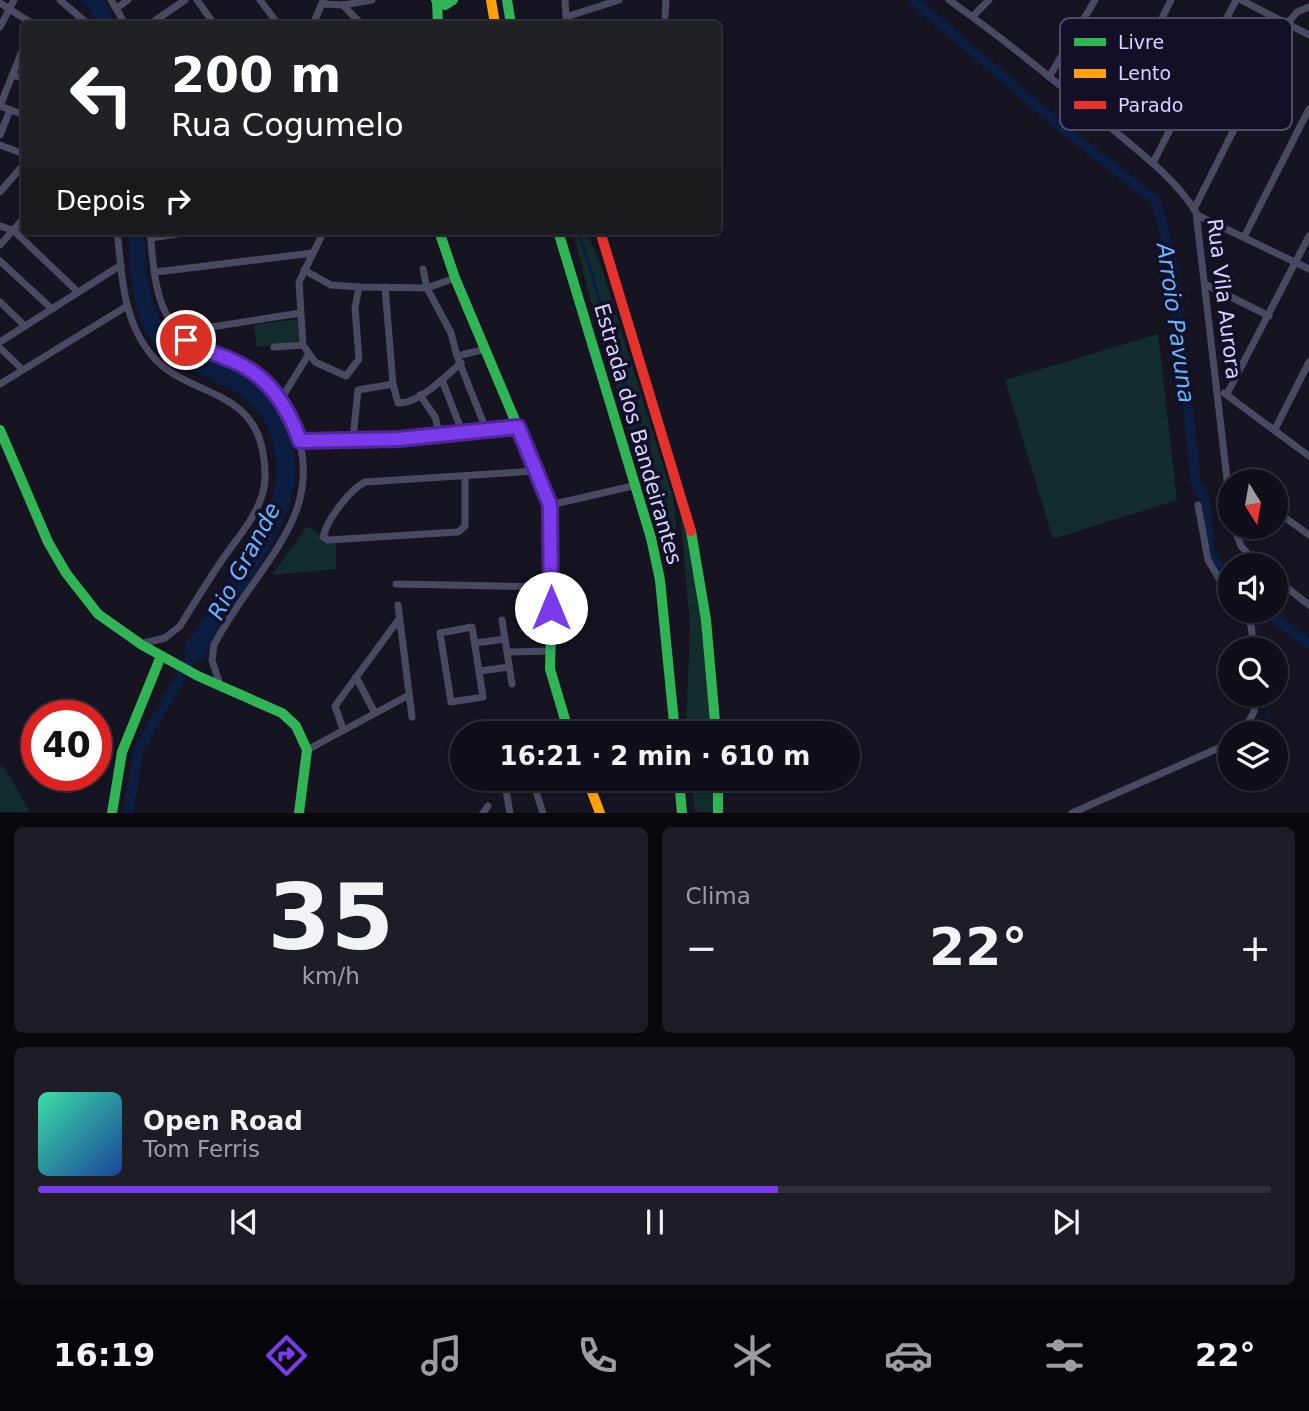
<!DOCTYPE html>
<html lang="pt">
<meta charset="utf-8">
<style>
:root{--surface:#100f19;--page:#1e1d26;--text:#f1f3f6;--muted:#9c9ca2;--line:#302f38;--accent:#7c3aed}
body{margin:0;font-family:"DejaVu Sans",sans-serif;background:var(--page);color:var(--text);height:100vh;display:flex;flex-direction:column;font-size:26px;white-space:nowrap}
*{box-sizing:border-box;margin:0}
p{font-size:23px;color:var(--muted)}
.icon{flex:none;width:38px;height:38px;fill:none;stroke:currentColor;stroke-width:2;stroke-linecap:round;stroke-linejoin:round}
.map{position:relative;height:813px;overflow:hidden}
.sheet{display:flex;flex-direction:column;gap:14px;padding:14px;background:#09080e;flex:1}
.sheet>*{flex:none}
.banner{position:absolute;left:21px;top:21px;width:700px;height:214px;border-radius:7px;box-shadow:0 2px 5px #0004,0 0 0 2px var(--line);background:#202124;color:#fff;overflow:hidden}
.needle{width:46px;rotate:169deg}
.tools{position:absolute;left:1218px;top:469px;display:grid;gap:14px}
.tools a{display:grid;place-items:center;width:70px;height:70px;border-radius:50%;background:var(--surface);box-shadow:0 2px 5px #0004,0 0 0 2px var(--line);font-size:35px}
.speed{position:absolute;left:21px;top:700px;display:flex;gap:14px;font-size:35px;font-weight:700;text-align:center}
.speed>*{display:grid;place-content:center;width:91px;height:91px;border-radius:50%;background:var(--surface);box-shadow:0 2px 5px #0004,0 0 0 2px var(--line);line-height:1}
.speed .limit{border:10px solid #d22;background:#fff;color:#111}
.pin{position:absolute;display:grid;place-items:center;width:60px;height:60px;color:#fff;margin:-30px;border:4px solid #fff;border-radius:50%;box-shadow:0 2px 7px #0007}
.me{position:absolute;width:77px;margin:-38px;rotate:0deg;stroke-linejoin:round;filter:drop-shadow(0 0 5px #0008)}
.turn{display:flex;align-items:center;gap:24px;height:147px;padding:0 35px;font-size:32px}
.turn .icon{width:91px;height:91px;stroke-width:2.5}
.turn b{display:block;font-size:49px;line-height:60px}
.then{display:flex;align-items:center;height:66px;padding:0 35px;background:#0003;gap:14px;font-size:26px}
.big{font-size:52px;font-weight:700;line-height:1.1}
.sheet .tile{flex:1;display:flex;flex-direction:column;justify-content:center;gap:10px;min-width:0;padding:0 24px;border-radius:10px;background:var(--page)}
.sheet .dial{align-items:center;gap:0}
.dial b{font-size:91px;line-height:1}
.song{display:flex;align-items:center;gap:21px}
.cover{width:84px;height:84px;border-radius:10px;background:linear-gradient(135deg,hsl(160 70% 55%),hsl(220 70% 35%))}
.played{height:7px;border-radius:4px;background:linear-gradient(90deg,var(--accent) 60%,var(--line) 60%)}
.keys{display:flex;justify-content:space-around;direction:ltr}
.heat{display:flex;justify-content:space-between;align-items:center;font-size:38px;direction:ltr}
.sheet .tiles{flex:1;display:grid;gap:14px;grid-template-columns:1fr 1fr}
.tile:last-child{grid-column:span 2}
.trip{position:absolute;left:450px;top:721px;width:410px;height:70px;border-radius:35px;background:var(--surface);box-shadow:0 2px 5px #0004,0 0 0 2px var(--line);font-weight:700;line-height:70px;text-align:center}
.tab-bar{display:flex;height:112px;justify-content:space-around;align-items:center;background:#06060a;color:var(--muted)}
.tab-bar .icon{width:49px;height:49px}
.tab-bar .selected{color:var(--accent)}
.tab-bar b{font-size:32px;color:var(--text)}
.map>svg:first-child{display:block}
.green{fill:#132c2d}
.water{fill:#0b1e41}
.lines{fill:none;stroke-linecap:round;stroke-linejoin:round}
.stream{stroke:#0b1e41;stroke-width:2}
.river{stroke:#0b1e41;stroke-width:10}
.street{stroke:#4a4962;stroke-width:7}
.fast{stroke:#30b455;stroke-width:10}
.slow{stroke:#ff9f0a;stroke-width:10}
.jam{stroke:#e5322d;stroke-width:10}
.route-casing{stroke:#51269a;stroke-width:18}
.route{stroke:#7c3aed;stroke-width:12}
.labels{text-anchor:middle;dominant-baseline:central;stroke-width:7;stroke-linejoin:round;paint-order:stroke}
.street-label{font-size:21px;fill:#d9d4ff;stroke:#130f26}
.water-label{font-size:23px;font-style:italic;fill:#62b6ff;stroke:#130f26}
.key{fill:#130f26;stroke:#4e4a67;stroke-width:2}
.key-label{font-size:19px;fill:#d9d4ff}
</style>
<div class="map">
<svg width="1309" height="813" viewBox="0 0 1309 813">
<rect width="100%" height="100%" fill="#161421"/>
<g class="green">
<path d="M573,231H586L601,265L673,498L676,524L673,550L646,486L590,298Z"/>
<path d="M297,319L299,341L257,347L254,325Z"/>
<path d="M1158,334L1177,500L1053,539L1005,380Z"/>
<path d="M680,508C705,563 705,671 711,733H686L690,625Z"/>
<path d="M307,526L320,535L326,527L329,529L328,538L336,542V569L272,575Z"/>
<path d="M0,765L6,770L30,812H0Z"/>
<path d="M691,779H714L716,812H695Z"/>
</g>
<g class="water">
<path d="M78,0H104L116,24H98L89,8Z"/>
<path d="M128,231H144C146,264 146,301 166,329C184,353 214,357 238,372C282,399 306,451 290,501C273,555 231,611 202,660L182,651C209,606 257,543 273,495C278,480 277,463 274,447C256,370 186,389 151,339C129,308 131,267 128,231Z"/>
<path d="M577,231H580L666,512L663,513Z"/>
</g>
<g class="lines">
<g class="stream">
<path d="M1257,611L1260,649"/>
<path d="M1262,695L1270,720"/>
</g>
<g class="river">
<path d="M913,0L1064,129L1156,201L1173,265L1196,484L1204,497L1210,554L1230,583"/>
<path d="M1265,611L1309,644"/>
<path d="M128,813L139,749L199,644"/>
</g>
<g class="street">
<path d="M60,0L88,24"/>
<path d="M111,0L125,24"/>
<path d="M197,0L214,24"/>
<path d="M260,0L278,24"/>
<path d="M565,0L566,17L619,0"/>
<path d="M949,0C1005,40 1057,82 1109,126C1140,153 1174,177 1196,212L1230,505"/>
<path d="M1241,0L1309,35"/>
<path d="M0,3L33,24"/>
<path d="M322,4L343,5L372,0"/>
<path d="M343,5L361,24"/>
<path d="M117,8L128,0"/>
<path d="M974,15L989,0"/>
<path d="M665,16L666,0"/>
<path d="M150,24L185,0"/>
<path d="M313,24L323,1"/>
<path d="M0,27L14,0"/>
<path d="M13,75L24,79"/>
<path d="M1049,77L1095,0"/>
<path d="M0,106L24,46"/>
<path d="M0,106L24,115"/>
<path d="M1108,126L1171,0"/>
<path d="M0,135L10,110"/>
<path d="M0,145L24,154"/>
<path d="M1153,163L1236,0"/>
<path d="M0,192L24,164"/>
<path d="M1194,209L1287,24L1297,12L1309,7"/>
<path d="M1197,215L1309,269"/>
<path d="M0,226L13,230L78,292"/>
<path d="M117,231C122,273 122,317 149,352C184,398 252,385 263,453C266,469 267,485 260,501C251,524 234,542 220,563C206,584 193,605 180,626L165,638L140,644"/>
<path d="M150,231C153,260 154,300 172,323C192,349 217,350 244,366C292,394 315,455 297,509C281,554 237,599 214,645L212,660L220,685"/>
<path d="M324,231L299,282L303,345L315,362L346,376L359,359L355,308L359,287"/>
<path d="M1244,237L1309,109"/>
<path d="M151,238L196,231"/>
<path d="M0,245L24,218"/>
<path d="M0,261L52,309"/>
<path d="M423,269L427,288L451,333L457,356L487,432"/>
<path d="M304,270L331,285L359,287L427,288L455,278"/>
<path d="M156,272L313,253"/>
<path d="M1207,285L1269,316"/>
<path d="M385,287L393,384L398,403C419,404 446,376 461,363"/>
<path d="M0,302L25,326"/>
<path d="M180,332L300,313"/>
<path d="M0,342L121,265"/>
<path d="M274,347L303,345"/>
<path d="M0,348L22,369"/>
<path d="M457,356L486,349"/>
<path d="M442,380L463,434"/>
<path d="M0,384L127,306"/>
<path d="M1224,393L1309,456"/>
<path d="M1227,394L1309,236"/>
<path d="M420,395L435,417L440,435"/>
<path d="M281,399L309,354"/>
<path d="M1275,429L1309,362"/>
<path d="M353,438L358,390L393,384"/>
<path d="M300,441L399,439L518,427"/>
<path d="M465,476V526L458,532L328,540L323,537C327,520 349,490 365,482L536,471"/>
<path d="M550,505L637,485"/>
<path d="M1198,505L1208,560L1230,597"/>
<path d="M1276,511L1309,535"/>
<path d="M1234,527L1241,546L1258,565"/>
<path d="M1276,579L1309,605"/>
<path d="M396,584L552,587"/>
<path d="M398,605L412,717"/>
<path d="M1242,611L1251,625L1254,649"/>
<path d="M502,620L512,684"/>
<path d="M472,627L483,697L451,702L440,633Z"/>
<path d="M476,643L505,639"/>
<path d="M507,652L550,651"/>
<path d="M480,671L509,667"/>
<path d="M356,677L375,713"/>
<path d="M343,729L335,706L399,619"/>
<path d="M497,733L510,728L517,733"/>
<path d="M1242,733L1254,712L1256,695"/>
<path d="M307,750L409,695"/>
<path d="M504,779L510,813"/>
<path d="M532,779L543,813"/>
<path d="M483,813L488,806"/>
<path d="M1072,813L1230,743"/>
</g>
<g class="fast">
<path d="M436,0L445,5L453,0"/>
<path d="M507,0L511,24"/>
<path d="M437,2L438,24"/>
<path d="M439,231L455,278L547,496L552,587L550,669L569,733"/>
<path d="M558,231L651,538L660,580L675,733"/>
<path d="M0,430L48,542L66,573L98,614L142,645L198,676L282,713L296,726L307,750L299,813"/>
<path d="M691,531L706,620L716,733"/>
<path d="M679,779L682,813"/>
<path d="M718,779V813"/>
<path d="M112,813L122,752L161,656"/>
</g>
<g class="slow">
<path d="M491,0L495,24"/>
<path d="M587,779L600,813"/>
</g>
<path class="jam" d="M600,231L691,531"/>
</g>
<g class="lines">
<g class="route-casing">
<path id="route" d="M186,340C199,350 216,353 231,360C268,375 287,405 300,441L399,439L518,427L550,505L551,608"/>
</g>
<use href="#route" class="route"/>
</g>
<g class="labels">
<g class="street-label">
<text transform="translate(1224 299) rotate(83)">Rua Vila Aurora</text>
<text transform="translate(638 434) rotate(74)">Estrada dos Bandeirantes</text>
</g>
<g class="water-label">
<text transform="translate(1176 323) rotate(82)">Arroio Pavuna</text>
<text transform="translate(244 561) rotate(-62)">Rio Grande</text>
</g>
</g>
<rect x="1060" y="18" width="232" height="112" rx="10" class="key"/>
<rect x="1074" y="38" width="32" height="8" fill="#30b455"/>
<rect x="1074" y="69" width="32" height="9" fill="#ff9f0a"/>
<rect x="1074" y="101" width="32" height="8" fill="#e5322d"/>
<g class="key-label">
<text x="1118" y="49">Livre</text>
<text x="1118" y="80">Lento</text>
<text x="1118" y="112">Parado</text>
</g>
</svg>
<div class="tools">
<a><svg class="needle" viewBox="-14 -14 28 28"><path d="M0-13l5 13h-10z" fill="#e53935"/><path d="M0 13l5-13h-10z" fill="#9c9ca2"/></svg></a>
<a><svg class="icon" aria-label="sound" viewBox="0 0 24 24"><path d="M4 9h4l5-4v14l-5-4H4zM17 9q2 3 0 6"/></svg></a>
<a><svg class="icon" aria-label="search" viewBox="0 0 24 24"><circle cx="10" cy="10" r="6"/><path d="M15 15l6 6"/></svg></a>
<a><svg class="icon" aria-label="layers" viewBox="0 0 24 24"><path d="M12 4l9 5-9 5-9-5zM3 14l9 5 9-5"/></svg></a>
</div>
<div class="speed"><div class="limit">40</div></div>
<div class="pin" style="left:186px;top:340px;background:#d93025"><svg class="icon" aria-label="arrive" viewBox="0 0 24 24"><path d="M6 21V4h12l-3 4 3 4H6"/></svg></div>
<svg class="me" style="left:551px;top:608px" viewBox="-20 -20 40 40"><circle r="19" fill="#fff"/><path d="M0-13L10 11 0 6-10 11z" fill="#7c3aed"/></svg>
<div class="trip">16:21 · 2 min · 610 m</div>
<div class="banner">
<div class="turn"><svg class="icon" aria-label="left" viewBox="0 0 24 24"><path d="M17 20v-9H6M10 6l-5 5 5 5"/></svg><div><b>200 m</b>Rua Cogumelo</div></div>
<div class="then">Depois<svg class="icon" aria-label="right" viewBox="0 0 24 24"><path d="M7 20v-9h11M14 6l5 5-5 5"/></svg></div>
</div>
</div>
<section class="sheet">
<div class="tiles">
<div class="tile dial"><b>35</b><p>km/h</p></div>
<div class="tile"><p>Clima</p>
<div class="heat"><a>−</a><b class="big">22°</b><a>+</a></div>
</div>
<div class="tile">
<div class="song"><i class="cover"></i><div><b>Open Road</b><p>Tom Ferris</p></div></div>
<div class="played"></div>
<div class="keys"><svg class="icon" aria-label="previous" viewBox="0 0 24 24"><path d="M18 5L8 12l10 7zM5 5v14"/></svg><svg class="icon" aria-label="pause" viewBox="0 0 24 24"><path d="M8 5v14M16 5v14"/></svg><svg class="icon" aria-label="next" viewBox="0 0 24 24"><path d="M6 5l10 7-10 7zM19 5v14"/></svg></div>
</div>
</div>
</section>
<nav class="tab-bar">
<b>16:19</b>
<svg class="icon selected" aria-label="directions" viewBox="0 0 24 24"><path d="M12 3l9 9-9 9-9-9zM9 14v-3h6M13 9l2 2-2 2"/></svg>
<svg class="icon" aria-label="music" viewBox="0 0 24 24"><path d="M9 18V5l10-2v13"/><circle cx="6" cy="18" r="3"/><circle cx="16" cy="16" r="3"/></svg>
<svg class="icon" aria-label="phone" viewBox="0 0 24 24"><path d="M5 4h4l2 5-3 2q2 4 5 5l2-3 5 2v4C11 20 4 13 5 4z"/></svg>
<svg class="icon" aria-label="climate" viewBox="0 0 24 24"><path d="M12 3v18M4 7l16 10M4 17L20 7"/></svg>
<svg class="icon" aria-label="car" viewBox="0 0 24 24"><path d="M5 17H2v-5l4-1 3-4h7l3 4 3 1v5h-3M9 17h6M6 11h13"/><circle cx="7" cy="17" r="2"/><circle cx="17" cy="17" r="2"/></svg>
<svg class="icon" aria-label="filters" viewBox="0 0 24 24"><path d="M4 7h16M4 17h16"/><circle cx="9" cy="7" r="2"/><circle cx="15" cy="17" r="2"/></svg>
<b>22°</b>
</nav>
